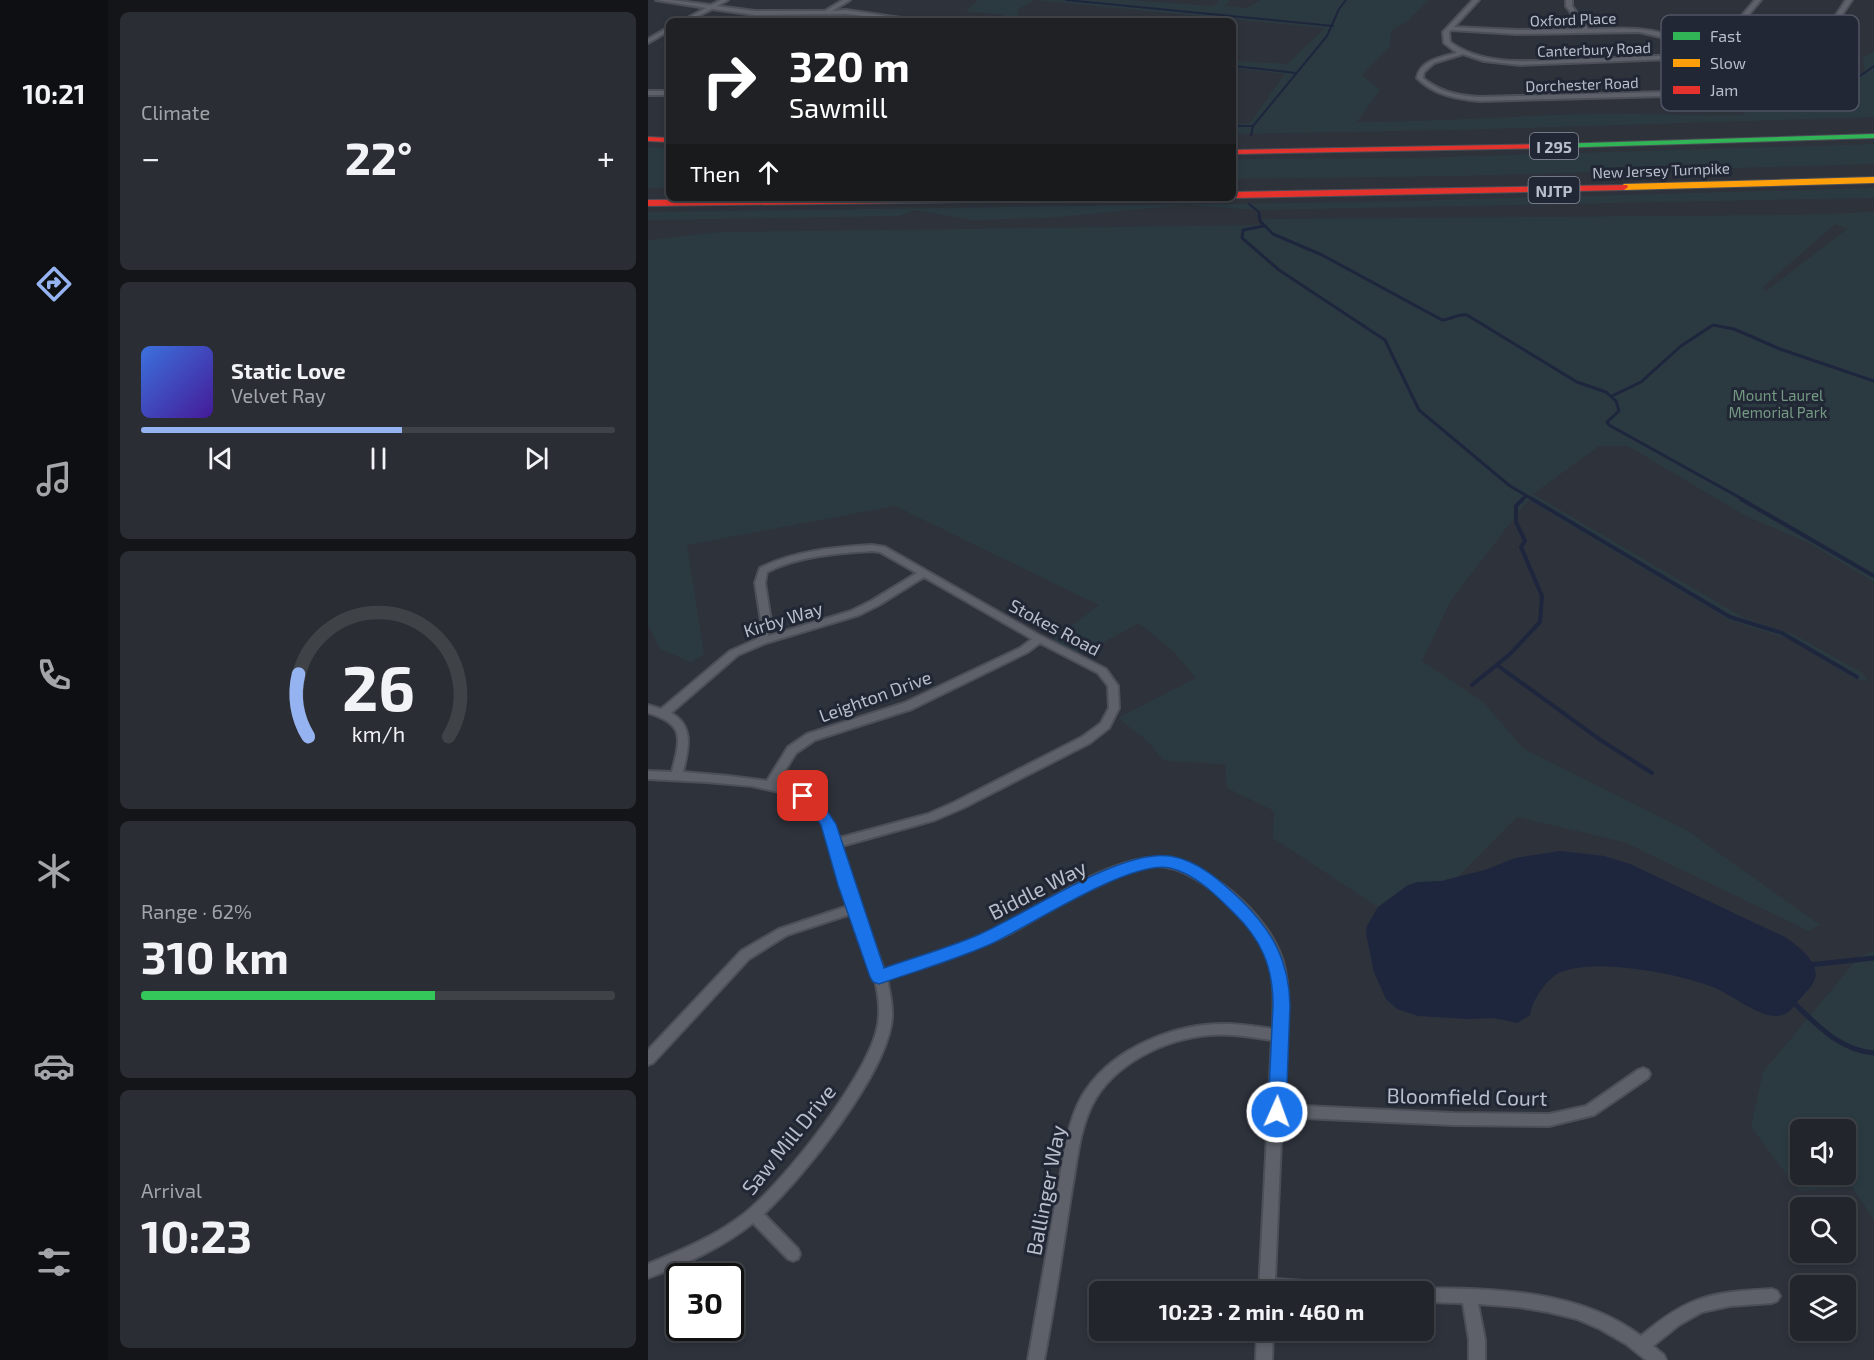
<!DOCTYPE html>
<meta charset="utf-8">
<style>
:root{--surface:#22262c;--page:#2a2e34;--text:#f1f3f6;--muted:#a2a5a9;--line:#3f4348;--accent:#95b2f1}
body{margin:0;font-family:"Exo 2",sans-serif;background:var(--page);color:var(--text);height:100vh;display:flex;flex-direction:column;font-size:22px;white-space:nowrap}
*{box-sizing:border-box;margin:0}
p{font-size:20px;color:var(--muted)}
.icon{flex:none;width:33px;height:33px;fill:none;stroke:currentColor;stroke-width:2;stroke-linecap:round;stroke-linejoin:round}
.map{position:relative;flex:1;overflow:hidden}
.side{display:flex;flex-direction:column;gap:12px;padding:12px;background:#131518;width:540px}
.side>*{flex:none}
.top-card{position:absolute;left:18px;top:18px;width:570px;height:183px;border-radius:9px;box-shadow:0 3px 9px #0003,0 0 0 2px var(--line);background:#202124;color:#fff;overflow:hidden}
.tools{position:absolute;left:1142px;top:1119px;display:grid;gap:12px}
.tools a{display:grid;place-items:center;width:66px;height:66px;border-radius:9px;background:var(--surface);box-shadow:0 3px 9px #0003,0 0 0 2px var(--line);font-size:30px}
.speed{position:absolute;left:18px;top:1263px;display:flex;gap:12px;font-size:30px;font-weight:700;text-align:center}
.speed>*{display:grid;place-content:center;width:78px;height:78px;border-radius:50%;background:var(--surface);box-shadow:0 3px 9px #0003,0 0 0 2px var(--line);line-height:1}
.speed .limit{border:3px solid #111;border-radius:9px;background:#fff;color:#111}
.pin{position:absolute;display:grid;place-items:center;width:51px;height:51px;color:#fff;margin:-26px;border-radius:12px;box-shadow:0 3px 9px #0006}
.me{position:absolute;width:66px;margin:-33px;rotate:2deg;stroke-linejoin:round;filter:drop-shadow(0 0 4px #0008)}
.turn{display:flex;align-items:center;gap:21px;height:126px;padding:0 24px;font-size:27px}
.turn .icon{width:78px;height:78px;stroke-width:2.5}
.turn b{display:block;font-size:42px;line-height:51px}
.then{display:flex;align-items:center;height:57px;padding:0 24px;background:#0003;gap:12px;font-size:22px}
.big{font-size:45px;font-weight:700;line-height:1.1}
.side .tile{flex:1;display:flex;flex-direction:column;justify-content:center;gap:9px;min-width:0;padding:0 21px;border-radius:9px;background:var(--page)}
.side .dial{align-items:center;gap:0}
.dial svg{height:156px;overflow:visible;fill:none;stroke:var(--line);stroke-width:7;stroke-linecap:round;text-anchor:middle}
.dial text{fill:var(--text);stroke:none}
.song{display:flex;align-items:center;gap:18px}
.cover{width:72px;height:72px;border-radius:9px;background:linear-gradient(135deg,hsl(220 70% 55%),hsl(260 70% 35%))}
.played{height:6px;border-radius:3px;background:linear-gradient(90deg,var(--accent) 55%,var(--line) 55%)}
.keys{display:flex;justify-content:space-around;direction:ltr}
.heat{display:flex;justify-content:space-between;align-items:center;font-size:33px;direction:ltr}
.charge{height:9px;border-radius:4px;background:linear-gradient(90deg,#34c759 62%,var(--line) 0)}
.trip{position:absolute;left:441px;top:1281px;width:345px;height:60px;border-radius:9px;background:var(--surface);box-shadow:0 3px 9px #0003,0 0 0 2px var(--line);font-weight:700;line-height:60px;text-align:center}
main{display:flex;flex:1;min-height:0}
.tab-bar{display:flex;flex-direction:column;width:108px;justify-content:space-around;align-items:center;background:#0e0f12;color:var(--muted)}
.tab-bar .icon{width:42px;height:42px}
.tab-bar .current{color:var(--accent)}
.tab-bar b{font-size:27px;color:var(--text)}
.map>svg:first-child{display:block}
.green{fill:#2b3a41;fill-rule:evenodd}
.water{fill:#1e263e}
.lines{fill:none;stroke-linecap:round;stroke-linejoin:round}
.stream-far3{stroke:#1e263e;stroke-width:2}
.stream-far2{stroke:#1e263e;stroke-width:3}
.stream-far1{stroke:#1e263e;stroke-width:4}
.stream{stroke:#1e263e;stroke-width:5}
.street-casing{stroke:#4c4f58;stroke-width:4}
.fast-casing{stroke:#4b4e57;stroke-width:2}
.slow-casing{stroke:#4b4e57;stroke-width:2}
.jam-casing{stroke:#4b4e57;stroke-width:2}
.street{fill:#5e6169;fill-rule:evenodd}
.fast{fill:#30b455;fill-rule:evenodd}
.slow{fill:#ff9f0a;fill-rule:evenodd}
.jam{fill:#e5322d;fill-rule:evenodd}
.route{fill:#1a73e8;stroke:#114b97;stroke-width:1.5}
.labels{text-anchor:middle;dominant-baseline:central;stroke-width:6;stroke-linejoin:round;paint-order:stroke}
.far-street-label{font-size:15px;fill:#babecb;stroke:#222736}
.far-park-label{font-size:15px;fill:#739982;stroke:#222736}
.shield{fill:#222736;stroke:#8c919e;stroke-width:1.5}
.shield-label{font-size:16px;font-weight:bold;fill:#babecb}
.street-label{font-size:18px;fill:#babecb;stroke:#222736}
.near-street-label{font-size:21px;fill:#babecb;stroke:#222736}
.key{fill:#222736;stroke:#505463;stroke-width:1.5}
.key-label{font-size:16px;fill:#babecb}
</style>
<main>
<nav class="tab-bar">
<b>10:21</b>
<svg class="icon current" aria-label="directions" viewBox="0 0 24 24"><path d="M12 3l9 9-9 9-9-9zM9 14v-3h6M13 9l2 2-2 2"/></svg>
<svg class="icon" aria-label="music" viewBox="0 0 24 24"><path d="M9 18V5l10-2v13"/><circle cx="6" cy="18" r="3"/><circle cx="16" cy="16" r="3"/></svg>
<svg class="icon" aria-label="phone" viewBox="0 0 24 24"><path d="M5 4h4l2 5-3 2q2 4 5 5l2-3 5 2v4C11 20 4 13 5 4z"/></svg>
<svg class="icon" aria-label="climate" viewBox="0 0 24 24"><path d="M12 3v18M4 7l16 10M4 17L20 7"/></svg>
<svg class="icon" aria-label="car" viewBox="0 0 24 24"><path d="M5 17H2v-5l4-1 3-4h7l3 4 3 1v5h-3M9 17h6M6 11h13"/><circle cx="7" cy="17" r="2"/><circle cx="17" cy="17" r="2"/></svg>
<svg class="icon" aria-label="filters" viewBox="0 0 24 24"><path d="M4 7h16M4 17h16"/><circle cx="9" cy="7" r="2"/><circle cx="15" cy="17" r="2"/></svg>
</nav>
<section class="side">
<div class="tile"><p>Climate</p>
<div class="heat"><a>−</a><b class="big">22°</b><a>+</a></div>
</div>
<div class="tile">
<div class="song"><i class="cover"></i><div><b>Static Love</b><p>Velvet Ray</p></div></div>
<div class="played"></div>
<div class="keys"><svg class="icon" aria-label="previous" viewBox="0 0 24 24"><path d="M18 5L8 12l10 7zM5 5v14"/></svg><svg class="icon" aria-label="pause" viewBox="0 0 24 24"><path d="M8 5v14M16 5v14"/></svg><svg class="icon" aria-label="next" viewBox="0 0 24 24"><path d="M6 5l10 7-10 7zM19 5v14"/></svg></div>
</div>
<div class="tile dial"><svg viewBox="0 0 100 80">
<path d="M14 69A42 42 0 1 1 86 69"/>
<path d="M14 69A42 42 0 0 1 9 37" stroke="#95b2f1"/>
<text x="50" y="56" font-size="32" font-weight="700">26</text>
<text x="50" y="72" font-size="11">km/h</text>
</svg></div>
<div class="tile"><p>Range · 62%</p><b class="big">310 km</b><div class="charge"></div></div>
<div class="tile"><p>Arrival</p><b class="big">10:23</b></div>
</section>
<div class="map">
<svg width="1226" height="1360" viewBox="0 0 1226 1360">
<rect width="100%" height="100%" fill="#2e323b"/>
<g class="green">
<path d="M330,0H481L565,6L571,0H582L577,6L599,8L613,0H781L758,22L743,31L742,46L714,75L732,90L709,122C790,122 870,115 950,114C999,113 1047,117 1096,115L1099,108L1155,95L1171,83L1196,81L1217,72L1215,58L1226,51V117L808,130L585,134V125L602,123L637,74L585,68V61L639,64L677,28L387,0L369,10L373,21H358L356,15L318,11Z"/>
<path d="M1226,144V164L810,176L585,179V159L764,158Z"/>
<path d="M0,147L21,148V188H0Z"/>
<path d="M1226,188V198L608,210L537,205L398,218L323,220L267,210L251,216L0,220V212L717,202Z"/>
<path d="M1226,212V582L1161,543L1098,516L980,446H951L885,494L1096,618L1147,635L1214,673L1220,682L1205,678L1141,639L1083,621L880,500L803,600L774,661L835,702L876,749L1040,831L1172,925L1161,931L976,842L869,817L810,877L730,907L625,838L626,811L579,788L577,764L517,761L498,740L470,718L548,678L526,652L491,623L429,657L401,643L451,605L247,506L39,545L56,654L43,662L12,649L0,625V240L72,232L616,225L613,219L1145,215ZM1187,224L1206,231L1199,229L1117,292L1115,287Z"/>
<path d="M1226,951V1220L1204,1187L1151,1191L1103,1127L1115,1072L1210,958ZM1152,1130H1197V1174H1152Z"/>
</g>
<path class="water" d="M912,851L956,856L982,864L1137,937C1149,945 1172,962 1167,979C1164,987 1155,995 1150,1001C1144,1009 1139,1016 1128,1016C1108,1016 1082,993 1062,986C1028,973 948,958 913,972C899,978 884,1000 882,1015L869,1023L846,1018L819,1019L770,1016L749,1009L738,999L726,972L718,934L719,926L730,907L760,885L769,882L793,881L837,870L867,858Z"/>
<g class="lines">
<g class="stream-far3">
<path d="M418,0L685,26"/>
<path d="M585,66L648,73"/>
<path d="M1191,91L1226,66"/>
<path d="M585,126H605"/>
<path d="M603,135L605,126L679,36L691,9L698,0"/>
<path d="M601,204L611,212L612,217"/>
</g>
<g class="stream-far2">
<path d="M611,215L612,221L625,234L674,255L794,320C803,320 810,313 819,315L929,382L958,392L968,401L971,411L959,422L961,425L1096,500"/>
<path d="M616,226L595,230L594,238L631,270L737,340L771,410L862,486L886,500"/>
<path d="M964,396L993,382L1033,346L1065,325L1086,329L1132,349L1226,381"/>
<path d="M874,500L878,496"/>
</g>
<g class="stream-far1">
<path d="M884,499L1082,617L1134,633L1209,677"/>
<path d="M1093,499L1226,576"/>
<path d="M849,665L951,739L1004,773"/>
<path d="M824,685L862,654L892,622L894,596L873,547L877,541L868,522V506L875,499"/>
</g>
<g class="stream">
<path d="M1161,965L1226,958"/>
<path d="M1145,1002C1169,1025 1191,1050 1226,1053"/>
</g>
<g class="street-casing">
<g id="street">
<path d="M8,0H23L63,5L73,0H80L69,6L107,11H177L195,0H202L184,11L198,10L274,21H258L198,14L107,15L64,9L41,21H34L58,8Z"/>
<path d="M825,0H831L806,27L869,30L935,29L918,6V0H924V6L940,29C963,29 1009,25 1028,40C1032,44 1035,50 1039,55L1129,52L1110,36L1092,26L1091,19L1107,0H1113L1097,19L1098,25L1114,34L1136,51L1173,38L1198,0H1204L1177,40L1136,56H1106L1124,77L1116,88L1091,94L832,101C809,99 786,95 769,78C772,60 794,57 809,53L796,43L795,32ZM803,30L869,34L991,32L1017,38L1025,43L1033,55C1001,56 969,58 936,59C893,60 839,69 802,42L801,32ZM815,54L836,61L872,65L1100,56L1118,77L1112,86L1091,90L832,97C811,96 791,92 775,78L776,72L786,63Z"/>
<path d="M21,27V31L0,43V39Z"/>
<rect x="0" y="91" width="21" height="4"/>
<path d="M224,545L237,547L391,635L458,669L470,686L471,708L461,728L442,743L315,808L287,820L194,846L207,893L236,970C273,957 312,946 347,929C393,907 435,874 485,861C497,858 509,856 521,859C568,868 628,922 637,970C641,988 639,1006 638,1024C637,1051 636,1078 635,1105L805,1113L901,1114L938,1106L990,1070L995,1068L1000,1070L1002,1074L1000,1078L946,1115L901,1126L805,1125L634,1117L627,1279L712,1285L717,1287L719,1292H611L624,1040C603,1037 582,1033 561,1035C516,1039 465,1064 444,1105C431,1131 429,1162 424,1189C415,1246 407,1303 396,1360H380L418,1142C422,1124 427,1106 438,1090C467,1047 528,1023 579,1024C594,1024 610,1027 625,1029C627,973 627,947 583,906C561,886 533,864 503,866C458,870 396,917 355,937C318,954 278,966 239,979C242,994 246,1010 243,1025C234,1079 156,1176 116,1214L150,1249L152,1254L150,1259L145,1261L140,1259L105,1223C74,1248 37,1264 0,1278V1264C34,1250 68,1236 97,1213C136,1182 223,1072 230,1024C236,989 216,946 203,914L139,935L101,959L5,1063L0,1065V1050L93,951L131,929L200,906L176,827L163,808L153,800L140,794L104,786L58,782L0,779V771L24,772C32,739 38,724 0,713V705L13,709L82,651L109,639L113,621L107,583L112,568C145,551 187,547 224,545ZM224,551L232,552L269,573L223,601L203,611L120,636L123,621L117,583L119,572C150,556 190,553 224,551ZM276,577L384,639L372,648L256,703L159,734L140,747L119,781L81,776L35,772C40,750 47,726 23,713L90,655L118,643L211,615L231,605ZM392,643L450,673L460,686L461,708L453,723L434,737L307,802L280,814L191,838C178,802 165,793 129,783L148,753L167,740L264,709L380,652Z"/>
<path d="M776,1288C849,1289 932,1290 993,1336C1040,1296 1063,1292 1124,1289L1129,1291L1132,1296L1129,1301L1124,1303L1082,1306L1054,1312L1031,1325L1005,1346L1016,1355L1018,1360H998L978,1344L952,1329L929,1319L900,1312L870,1307L830,1304L837,1340V1360H821V1340L815,1303L776,1302V1292H770Z"/>
<path d="M609,1330H625L624,1360H608Z"/>
</g>
</g>
<g class="fast-casing">
<g id="fast">
<path d="M1226,134V138L906,148L902,146L906,144Z"/>
<path d="M246,198H395L391,201L249,203L246,202Z"/>
</g>
</g>
<g class="slow-casing">
<path id="slow" d="M1226,177V183L976,190L972,187L976,184Z"/>
</g>
<g class="jam-casing">
<g id="jam">
<path d="M0,137L21,138V142L0,141Z"/>
<path d="M909,144L910,146L906,148L585,154V150Z"/>
<path d="M979,185L980,187L976,190L585,198V192Z"/>
<path d="M252,198V202L249,203L0,206V200Z"/>
</g>
</g>
<use href="#street" class="street"/>
<use href="#fast" class="fast"/>
<use href="#slow" class="slow"/>
<use href="#jam" class="jam"/>
</g>
<path class="route" d="M155,790L171,799L188,824L236,968C267,957 300,948 330,935C379,914 471,849 522,856C550,860 574,882 594,901C625,932 641,961 642,1005L638,1112L635,1117L629,1119L622,1117L620,1112L625,1005C625,966 613,939 585,912C567,894 547,874 522,868C483,859 382,926 343,944C307,960 268,971 231,984L225,982L222,977L190,885L173,825L161,807L148,796Z"/>
<g class="labels">
<g class="far-street-label">
<text transform="translate(925 19) rotate(-2)">Oxford Place</text>
<text transform="translate(946 49) rotate(-2)">Canterbury Road</text>
<text transform="translate(934 84) rotate(-2)">Dorchester Road</text>
<text transform="translate(1013 170) rotate(-2)">New Jersey Turnpike</text>
</g>
<g class="far-park-label">
<text x="1130" y="395">Mount Laurel<tspan x="1130" dy="17">Memorial Park</tspan></text>
</g>
<g class="shield">
<rect x="882" y="133" width="48" height="26" rx="4.5"/>
<rect x="880.5" y="177" width="51" height="26" rx="4.5"/>
</g>
<g class="shield-label">
<text x="906" y="146">I 295</text>
<text x="906" y="190">NJTP</text>
</g>
<g class="street-label">
<text transform="translate(135 619) rotate(-17)">Kirby Way</text>
<text transform="translate(407 627) rotate(28)">Stokes Road</text>
<text transform="translate(227 696) rotate(-20)">Leighton Drive</text>
</g>
<g class="near-street-label">
<text transform="translate(389 889) rotate(-27)">Biddle Way</text>
<text transform="translate(819 1096) rotate(1)">Bloomfield Court</text>
<text transform="translate(140 1139) rotate(-51)">Saw Mill Drive</text>
<text transform="translate(397 1190) rotate(-79)">Ballinger Way</text>
</g>
</g>
<rect x="1013" y="15" width="198" height="96" rx="9" class="key"/>
<rect x="1025" y="32" width="27" height="8" fill="#30b455"/>
<rect x="1025" y="59" width="27" height="8" fill="#ff9f0a"/>
<rect x="1025" y="86" width="27" height="8" fill="#e5322d"/>
<g class="key-label">
<text x="1062" y="42">Fast</text>
<text x="1062" y="69">Slow</text>
<text x="1062" y="96">Jam</text>
</g>
</svg>
<div class="tools">
<a><svg class="icon" aria-label="sound" viewBox="0 0 24 24"><path d="M4 9h4l5-4v14l-5-4H4zM17 9q2 3 0 6"/></svg></a>
<a><svg class="icon" aria-label="search" viewBox="0 0 24 24"><circle cx="10" cy="10" r="6"/><path d="M15 15l6 6"/></svg></a>
<a><svg class="icon" aria-label="layers" viewBox="0 0 24 24"><path d="M12 4l9 5-9 5-9-5zM3 14l9 5 9-5"/></svg></a>
</div>
<div class="speed"><div class="limit">30</div></div>
<div class="pin" style="left:155px;top:796px;background:#d93025"><svg class="icon" aria-label="arrive" viewBox="0 0 24 24"><path d="M6 21V4h12l-3 4 3 4H6"/></svg></div>
<svg class="me" style="left:629px;top:1112px" viewBox="-20 -20 40 40"><circle r="17" fill="#1a73e8" stroke="#fff" stroke-width="3"/><path d="M0-11L8 9 0 5-8 9z" fill="#fff"/></svg>
<div class="trip">10:23 · 2 min · 460 m</div>
<div class="top-card">
<div class="turn"><svg class="icon" aria-label="right" viewBox="0 0 24 24"><path d="M7 20v-9h11M14 6l5 5-5 5"/></svg><div><b>320 m</b>Sawmill</div></div>
<div class="then">Then<svg class="icon" aria-label="ahead" viewBox="0 0 24 24"><path d="M12 20V5M6 11l6-6 6 6"/></svg></div>
</div>
</div>
</main>
